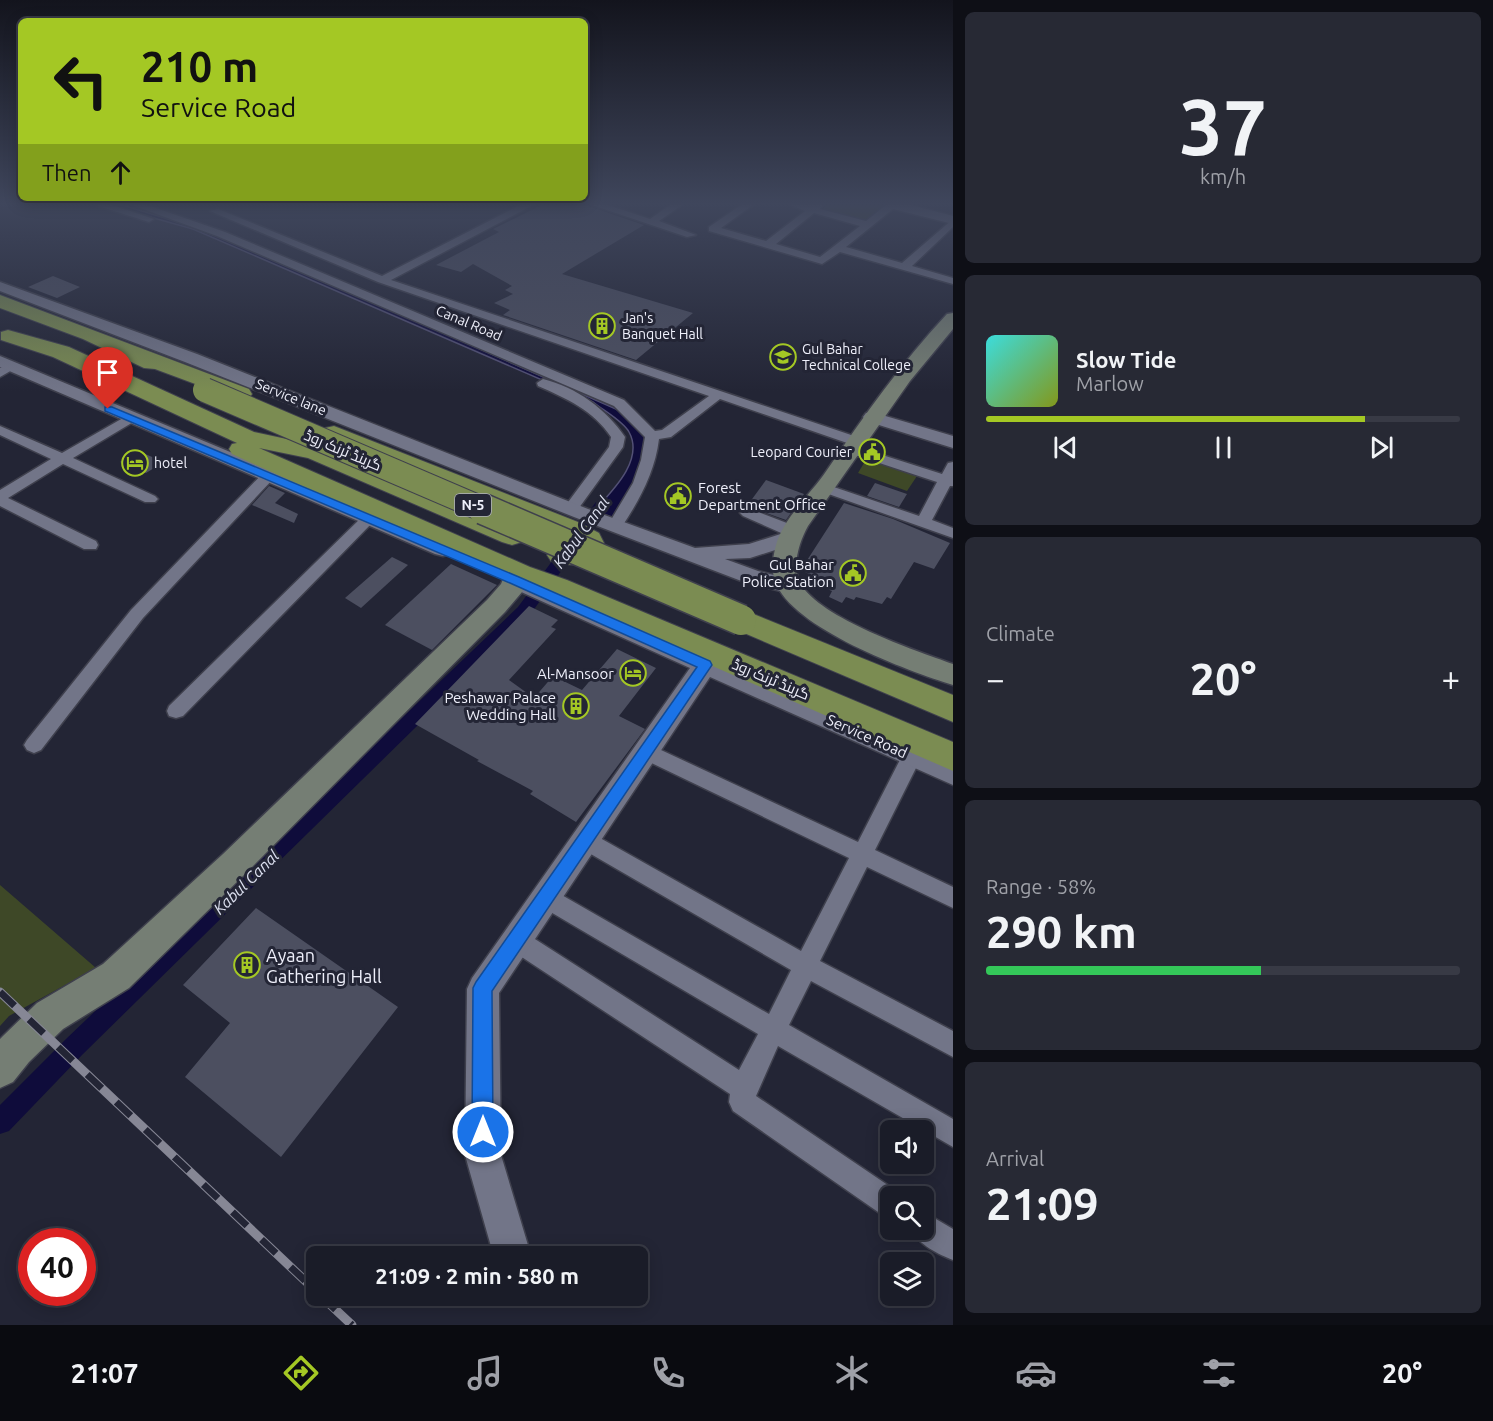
<!DOCTYPE html>
<meta charset="utf-8">
<style>
:root{--surface:#1a1c28;--page:#272934;--text:#f1f3f6;--muted:#9fa1a8;--line:#383a45;--accent:#a4c824}
body{margin:0;font-family:Ubuntu,Cairo,sans-serif;background:var(--page);color:var(--text);height:100vh;display:flex;flex-direction:column;font-size:22px;white-space:nowrap}
*{box-sizing:border-box;margin:0}
p{font-size:20px;color:var(--muted)}
.icon{flex:none;width:33px;height:33px;fill:none;stroke:currentColor;stroke-width:2;stroke-linecap:round;stroke-linejoin:round}
.map{position:relative;flex:1;overflow:hidden}
.sheet{display:flex;flex-direction:column;gap:12px;padding:12px;background:#0e0f16;width:540px}
.sheet>*{flex:none}
.top-card{position:absolute;left:18px;top:18px;width:570px;height:183px;border-radius:9px;box-shadow:0 3px 15px #0003,0 0 0 2px var(--line);background:#a4c824;color:#111;overflow:hidden}
.fabs{position:absolute;left:880px;top:1120px;display:grid;gap:12px}
.fabs a{display:grid;place-items:center;width:54px;height:54px;border-radius:9px;background:var(--surface);box-shadow:0 3px 15px #0003,0 0 0 2px var(--line);font-size:30px}
.speed{position:absolute;left:18px;top:1228px;display:flex;gap:12px;font-size:30px;font-weight:700;text-align:center}
.speed>*{display:grid;place-content:center;width:78px;height:78px;border-radius:50%;background:var(--surface);box-shadow:0 3px 15px #0003,0 0 0 2px var(--line);line-height:1}
.speed .limit{border:9px solid #d22;background:#fff;color:#111}
.pin{position:absolute;display:grid;place-items:center;width:51px;height:51px;color:#fff;margin:-62px -26px;border-radius:50% 50% 50% 0;rotate:-45deg;box-shadow:0 0 6px #0007}
.pin .icon{rotate:45deg}
.me{position:absolute;width:66px;margin:-33px;rotate:0deg;stroke-linejoin:round;filter:drop-shadow(0 0 4px #0008)}
.turn{display:flex;align-items:center;gap:21px;height:126px;padding:0 24px;font-size:27px}
.turn .icon{width:78px;height:78px;stroke-width:2.5}
.turn b{display:block;font-size:42px;line-height:51px}
.then{display:flex;align-items:center;height:57px;padding:0 24px;background:#0003;gap:12px;font-size:22px}
.big{font-size:45px;font-weight:700;line-height:1.1}
.sheet .widget{flex:1;display:flex;flex-direction:column;justify-content:center;gap:9px;min-width:0;padding:0 21px;border-radius:9px;background:var(--page)}
.sheet .dial{align-items:center;gap:0}
.dial b{font-size:78px;line-height:1}
.song{display:flex;align-items:center;gap:18px}
.cover{width:72px;height:72px;border-radius:9px;background:linear-gradient(135deg,hsl(180 70% 55%),hsl(70 70% 35%))}
.played{height:6px;border-radius:3px;background:linear-gradient(90deg,var(--accent) 80%,var(--line) 80%)}
.keys{display:flex;justify-content:space-around;direction:ltr}
.heat{display:flex;justify-content:space-between;align-items:center;font-size:33px;direction:ltr}
.charge{height:9px;border-radius:4px;background:linear-gradient(90deg,#34c759 58%,var(--line) 0)}
.trip{position:absolute;left:306px;top:1246px;width:342px;height:60px;border-radius:9px;background:var(--surface);box-shadow:0 3px 15px #0003,0 0 0 2px var(--line);font-weight:700;line-height:60px;text-align:center}
.tab-bar{display:flex;height:96px;justify-content:space-around;align-items:center;background:#0a0b10;color:var(--muted)}
.tab-bar .icon{width:42px;height:42px}
.tab-bar .selected{color:var(--accent)}
.tab-bar b{font-size:27px;color:var(--text)}
main{display:flex;flex:1;min-height:0}
.map>svg:first-child{display:block}
.green{fill:#3e4827}
.water{fill:#0f0c3b;stroke:#525075;stroke-width:1.5}
.lines{fill:none;stroke-linecap:round;stroke-linejoin:round}
.canal{fill:#0f0c3b;fill-rule:evenodd}
.building{fill:#4c4f60}
.minor-casing{stroke:#3f404d;stroke-width:3}
.tertiary-casing{stroke:#3f404d;stroke-width:3}
.secondary-casing{stroke:#3f404d;stroke-width:3}
.trunk-casing{stroke:#3f404d;stroke-width:2}
.minor{fill:#727588;fill-rule:evenodd}
.tertiary{fill:#727588;fill-rule:evenodd}
.secondary{fill:#757e74;fill-rule:evenodd}
.trunk{fill:#7b8c52;fill-rule:evenodd}
.rail-casing{stroke:#868795;stroke-width:9}
.rail{stroke:#232535;stroke-width:7;stroke-dasharray:20;stroke-linecap:butt}
.trunk-bridge-far1-casing{stroke:#3f404d;stroke-width:26;stroke-linecap:butt}
.trunk-bridge-casing{stroke:#3f404d;stroke-width:33;stroke-linecap:butt}
.trunk-bridge-far1{stroke:#7b8c52;stroke-width:24}
.trunk-bridge{stroke:#7b8c52;stroke-width:30}
.route{fill:#1a73e8;stroke:#114b97;stroke-width:1.5}
.labels{text-anchor:middle;dominant-baseline:central;stroke-width:6;stroke-linejoin:round;paint-order:stroke}
.far-poi-label{font-size:14px;fill:#eff0fb;stroke:#232535;text-anchor:start}
.far-street-label{font-size:14px;fill:#eff0fb;stroke:#232535}
.shield{fill:#232535;stroke:#b2b3c0;stroke-width:1.5}
.shield-label{font-size:14px;font-weight:bold;fill:#eff0fb}
.street-label{font-size:15px;fill:#eff0fb;stroke:#232535}
.poi-label{font-size:15px;fill:#eff0fb;stroke:#232535;text-anchor:end}
.water-label{font-size:16px;font-style:italic;fill:#dde1f1;stroke:#232535}
.near-poi-label{font-size:18px;fill:#eff0fb;stroke:#232535;text-anchor:start}
</style>
<main>
<div class="map">
<svg width="953" height="1325" viewBox="0 0 953 1325">
<rect width="100%" height="100%" fill="#232535"/>
<g class="green">
<path d="M827,205H879L885,207L867,222L821,211Z"/>
<path d="M867,458L917,476L907,491L858,473Z"/>
<path d="M0,885L96,968L9,1016L0,1026Z"/>
</g>
<path class="water" d="M107,205H122L219,234L616,409L642,428L648,435L634,486L610,521L592,513C610,493 645,461 629,432C623,421 604,411 593,402L193,229Z"/>
<g class="lines">
<path class="canal" d="M601,501L608,505L530,615L82,1055L9,1131L0,1134V1105L66,1039L518,607L596,502Z"/>
</g>
<g class="building">
<path d="M542,205H585L644,225L562,274L693,313L636,360L503,315L510,310L494,303L513,294L505,290L512,286L473,264L461,272L436,265L499,232L493,229Z"/>
<path d="M53,276L80,287L57,298L28,287Z"/>
<path d="M138,451L164,462L146,473L120,462Z"/>
<path d="M766,480L804,494L786,520L747,506Z"/>
<path d="M875,483L907,494L899,507L867,496Z"/>
<path d="M269,486L285,493L275,503L298,514L294,523L252,505Z"/>
<path d="M844,503L893,519L950,543L934,569L914,562L891,599L887,597L882,604L856,597L854,600L846,597L842,603L829,597L832,591L827,589L830,585L812,578L813,576L805,572L809,567L804,565Z"/>
<path d="M392,557L408,565L361,608L345,598Z"/>
<path d="M451,564L497,585L432,650L385,625Z"/>
<path d="M529,606L558,620L551,627L556,629L509,680L534,698L553,676L582,690L617,649L656,668L619,716L645,729L576,822L530,794L533,791L477,761L479,760L415,724Z"/>
<path d="M256,908L398,1007L281,1157L185,1077L230,1023L183,985Z"/>
</g>
<g class="lines">
<g class="minor-casing">
<g id="minor">
<path d="M95,205H112L154,219L149,222Z"/>
<path d="M132,205H147L225,232L624,400L655,431L662,430L709,396L378,282L210,211L218,209L382,276L520,205H533L391,280L860,438L862,441L860,444H850L720,399L671,437L659,439C655,472 639,501 621,528H611L608,525L633,483L641,460L645,437L614,406L217,236Z"/>
<path d="M592,205H608L650,219L670,205H682L659,221L696,235L687,237Z"/>
<path d="M741,205H753L721,228L766,241L805,211L791,205H823L820,209L866,221L886,205H898L846,247L902,263L953,219V227L912,266L953,278V284L840,252L822,264L709,231V227ZM814,213L860,226L820,257L776,244Z"/>
<path d="M13,362L19,366L0,377V368Z"/>
<path d="M543,379C576,387 606,409 625,437L623,447L576,512L571,514L563,509L609,447L611,437C594,411 566,398 538,386L537,383Z"/>
<path d="M130,414L137,418L135,421L73,458L155,496L158,499L155,502H145L63,464L8,498L96,541L98,545L96,549H84L0,506V490L51,459L0,435V426L62,453Z"/>
<path d="M851,445L942,474L948,463L953,462V486H950L932,520L953,528V538L820,491L818,488L820,485L825,484L919,516L937,482L846,452L844,449L846,446Z"/>
<path d="M269,471L274,472L276,475L274,478L143,618L41,750L34,753L27,750L24,745L27,740L131,610L264,472Z"/>
<path d="M748,508L800,528L802,532L794,537L788,536L743,516L740,513L743,510Z"/>
<path d="M369,513L374,515L377,518L374,521L183,716L176,718L169,716L167,711L169,706L364,515Z"/>
<path d="M646,743L858,842L905,750L912,748L919,750L922,756L875,850L953,887V908L867,867L820,961L953,1031V1057L811,981L789,1025L953,1119V1147L778,1046L756,1096L901,1194L902,1197H891V1218L881,1214L733,1111L729,1102L730,1094L508,948L504,940L508,932L516,929L524,932L739,1070L758,1034L537,904L534,897L537,890L545,887L553,890L769,1014L791,970L577,846L574,840L577,834L585,831L593,834L801,951L849,858L639,757L636,751L639,745Z"/>
<path d="M924,1212L953,1229V1260C940,1255 917,1244 912,1230H924Z"/>
</g>
</g>
<g class="tertiary-casing">
<g id="tertiary">
<path d="M888,205H911L953,216V224L889,208Z"/>
<path d="M0,282L197,354L588,509L695,548L749,544L790,531L797,533L800,538L797,543L750,558L725,559L758,571L797,581L800,586L797,591L789,593L744,582L574,517L185,362L0,291Z"/>
<path d="M0,356L451,544L454,549L451,554L443,556L435,554L0,367Z"/>
<path d="M872,412L953,436V448L866,421L863,417L866,413Z"/>
<path d="M516,574L953,762V785L710,677L499,993L501,1155L530,1252L528,1257H494L465,1155L467,989L472,978L690,668L508,586L505,581L508,576Z"/>
</g>
</g>
<g class="secondary-casing">
<g id="secondary">
<path d="M953,313V329L910,381L808,526C800,540 791,566 800,583C821,619 914,650 953,664V685C908,671 791,628 775,581C771,570 773,556 776,545C784,517 811,494 827,470C864,416 902,362 947,314Z"/>
<path d="M514,572L523,574L526,580L522,592L505,612L245,874L129,988L63,1029L29,1062L13,1082L0,1088V1039L3,1036L37,1003L103,964L223,854L487,600L501,584L505,574Z"/>
</g>
</g>
<g class="trunk-casing">
<g id="trunk">
<path d="M0,295L249,389L252,394L249,399L241,401L155,369L144,368L83,339L0,308Z"/>
<path d="M8,330L69,347L254,432L324,447L522,530L526,536L522,542L512,545L502,542L308,458L259,448L530,567L567,580L953,742V771L547,594L510,581L232,454L229,449L232,444L237,443L53,357L1,340V332Z"/>
<path d="M334,426L578,522L599,533L604,543C591,567 576,568 551,561L547,555L551,549L561,546L572,547L576,543L558,534L325,438L322,433L325,428Z"/>
<path d="M741,609L953,695V722L730,627L726,620L730,613Z"/>
</g>
</g>
<use href="#minor" class="minor"/>
<use href="#tertiary" class="tertiary"/>
<use href="#secondary" class="secondary"/>
<use href="#trunk" class="trunk"/>
<g class="rail-casing">
<g id="rail">
<path d="M0,992L316,1291"/>
<path d="M321,1296L352,1325"/>
</g>
</g>
<use href="#rail" class="rail"/>
<g class="trunk-bridge-far1-casing">
<path id="trunk-bridge-far1" d="M205,390L487,511"/>
</g>
<g class="trunk-bridge-casing">
<path id="trunk-bridge" d="M483,509L741,620"/>
</g>
<use href="#trunk-bridge-far1" class="trunk-bridge-far1"/>
<use href="#trunk-bridge" class="trunk-bridge"/>
</g>
<linearGradient id="sky" x2="0" y2="1"><stop stop-color="#13141d"/><stop offset="0.52" stop-color="#3f465c"/><stop offset="1" stop-color="#3f465c" stop-opacity="0"/></linearGradient>
<rect width="953" height="391" fill="url(#sky)"/>
<path class="route" d="M105,407H112L519,577L710,661L712,665L492,991L493,1132L490,1139L483,1142L475,1139L472,1132L473,988L476,982L697,667L510,583L105,411Z"/>
<defs>
<g id="building-ring" transform="scale(1.35)"><circle r="9.5" fill="#232535" stroke="#a4c824" stroke-width="1.5"/><path d="M-4-6H4V6H1V3H-1V6H-4ZM-2.5-4.3h1.7v1.8h-1.7ZM.8-4.3h1.7v1.8H.8ZM-2.5-1h1.7V.8h-1.7ZM.8-1h1.7V.8H.8Z" fill="#a4c824"/></g>
<g id="school-ring" transform="scale(1.35)"><circle r="9.5" fill="#232535" stroke="#a4c824" stroke-width="1.5"/><path d="M0-5L7-2L0 1L-7-2ZM-4 1L0 2.5L4 1V4Q0 6-4 4Z" fill="#a4c824"/></g>
<g id="civic-ring" transform="scale(1.35)"><circle r="9.5" fill="#232535" stroke="#a4c824" stroke-width="1.5"/><path d="M-.6-6.5H3V-4.5H.6V-3L4-1V1h2V6H-6V1h2V-1L-.6-3ZM-1.2 2.5V6h2.4V2.5Z" fill="#a4c824"/></g>
<g id="hotel-ring" transform="scale(1.35)"><circle r="9.5" fill="#232535" stroke="#a4c824" stroke-width="1.5"/><path d="M-6-4.5h1.5V1H6V5H4.5V3h-9V5H-6ZM-4 0a1.8 1.8 0 1 1 3.6 0ZM.5 0V-2.5h3Q6-2.5 6 0Z" fill="#a4c824"/></g>
</defs>
<g fill-rule="evenodd">
<use href="#building-ring" x="602" y="326"/>
<use href="#school-ring" x="783" y="357"/>
<use href="#civic-ring" x="872" y="452"/>
<use href="#hotel-ring" x="135" y="463"/>
<use href="#civic-ring" x="678" y="496"/>
<use href="#civic-ring" x="853" y="573"/>
<use href="#hotel-ring" x="633" y="673"/>
<use href="#building-ring" x="576" y="706"/>
<use href="#building-ring" x="247" y="965"/>
</g>
<g class="labels">
<g class="far-poi-label">
<text x="622" y="318">Jan's<tspan x="622" dy="16">Banquet Hall</tspan></text>
<text x="802" y="349">Gul Bahar<tspan x="802" dy="16">Technical College</tspan></text>
<text x="852" y="452" text-anchor="end">Leopard Courier</text>
<text x="154" y="463">hotel</text>
</g>
<g class="far-street-label">
<text transform="translate(469 323) rotate(23)">Canal Road</text>
<text transform="translate(291 397) rotate(22)">Service lane</text>
</g>
<rect class="shield" x="455" y="494" width="36" height="22" rx="4.5"/>
<g class="shield-label">
<text x="473" y="505">N-5</text>
</g>
<g class="street-label">
<text transform="translate(343 450) rotate(23)">گرینڈ ٹرنک روڈ</text>
<text transform="translate(771 679) rotate(23)">گرینڈ ٹرنک روڈ</text>
<text transform="translate(867 736) rotate(24)">Service Road</text>
</g>
<g class="poi-label">
<text x="698" y="487" text-anchor="start">Forest<tspan x="698" dy="17">Department Office</tspan></text>
<text x="834" y="564">Gul Bahar<tspan x="834" dy="17">Police Station</tspan></text>
<text x="614" y="673">Al-Mansoor</text>
<text x="556" y="697">Peshawar Palace<tspan x="556" dy="17">Wedding Hall</tspan></text>
</g>
<g class="water-label">
<text transform="translate(581 532) rotate(-54)">Kabul Canal</text>
<text transform="translate(246 882) rotate(-44)">Kabul Canal</text>
</g>
<g class="near-poi-label">
<text x="266" y="955">Ayaan<tspan x="266" dy="21">Gathering Hall</tspan></text>
</g>
</g>
</svg>
<div class="fabs">
<a><svg class="icon" aria-label="sound" viewBox="0 0 24 24"><path d="M4 9h4l5-4v14l-5-4H4zM17 9q2 3 0 6"/></svg></a>
<a><svg class="icon" aria-label="search" viewBox="0 0 24 24"><circle cx="10" cy="10" r="6"/><path d="M15 15l6 6"/></svg></a>
<a><svg class="icon" aria-label="layers" viewBox="0 0 24 24"><path d="M12 4l9 5-9 5-9-5zM3 14l9 5 9-5"/></svg></a>
</div>
<div class="speed"><div class="limit">40</div></div>
<div class="pin" style="left:108px;top:409px;background:#d93025"><svg class="icon" aria-label="arrive" viewBox="0 0 24 24"><path d="M6 21V4h12l-3 4 3 4H6"/></svg></div>
<svg class="me" style="left:483px;top:1132px" viewBox="-20 -20 40 40"><circle r="17" fill="#1a73e8" stroke="#fff" stroke-width="3"/><path d="M0-11L8 9 0 5-8 9z" fill="#fff"/></svg>
<div class="trip">21:09 · 2 min · 580 m</div>
<div class="top-card">
<div class="turn"><svg class="icon" aria-label="left" viewBox="0 0 24 24"><path d="M17 20v-9H6M10 6l-5 5 5 5"/></svg><div><b>210 m</b>Service Road</div></div>
<div class="then">Then<svg class="icon" aria-label="ahead" viewBox="0 0 24 24"><path d="M12 20V5M6 11l6-6 6 6"/></svg></div>
</div>
</div>
<section class="sheet">
<div class="widget dial"><b>37</b><p>km/h</p></div>
<div class="widget">
<div class="song"><i class="cover"></i><div><b>Slow Tide</b><p>Marlow</p></div></div>
<div class="played"></div>
<div class="keys"><svg class="icon" aria-label="previous" viewBox="0 0 24 24"><path d="M18 5L8 12l10 7zM5 5v14"/></svg><svg class="icon" aria-label="pause" viewBox="0 0 24 24"><path d="M8 5v14M16 5v14"/></svg><svg class="icon" aria-label="next" viewBox="0 0 24 24"><path d="M6 5l10 7-10 7zM19 5v14"/></svg></div>
</div>
<div class="widget"><p>Climate</p>
<div class="heat"><a>−</a><b class="big">20°</b><a>+</a></div>
</div>
<div class="widget"><p>Range · 58%</p><b class="big">290 km</b><div class="charge"></div></div>
<div class="widget"><p>Arrival</p><b class="big">21:09</b></div>
</section>
</main>
<nav class="tab-bar">
<b>21:07</b>
<svg class="icon selected" aria-label="directions" viewBox="0 0 24 24"><path d="M12 3l9 9-9 9-9-9zM9 14v-3h6M13 9l2 2-2 2"/></svg>
<svg class="icon" aria-label="music" viewBox="0 0 24 24"><path d="M9 18V5l10-2v13"/><circle cx="6" cy="18" r="3"/><circle cx="16" cy="16" r="3"/></svg>
<svg class="icon" aria-label="phone" viewBox="0 0 24 24"><path d="M5 4h4l2 5-3 2q2 4 5 5l2-3 5 2v4C11 20 4 13 5 4z"/></svg>
<svg class="icon" aria-label="climate" viewBox="0 0 24 24"><path d="M12 3v18M4 7l16 10M4 17L20 7"/></svg>
<svg class="icon" aria-label="car" viewBox="0 0 24 24"><path d="M5 17H2v-5l4-1 3-4h7l3 4 3 1v5h-3M9 17h6M6 11h13"/><circle cx="7" cy="17" r="2"/><circle cx="17" cy="17" r="2"/></svg>
<svg class="icon" aria-label="filters" viewBox="0 0 24 24"><path d="M4 7h16M4 17h16"/><circle cx="9" cy="7" r="2"/><circle cx="15" cy="17" r="2"/></svg>
<b>20°</b>
</nav>
